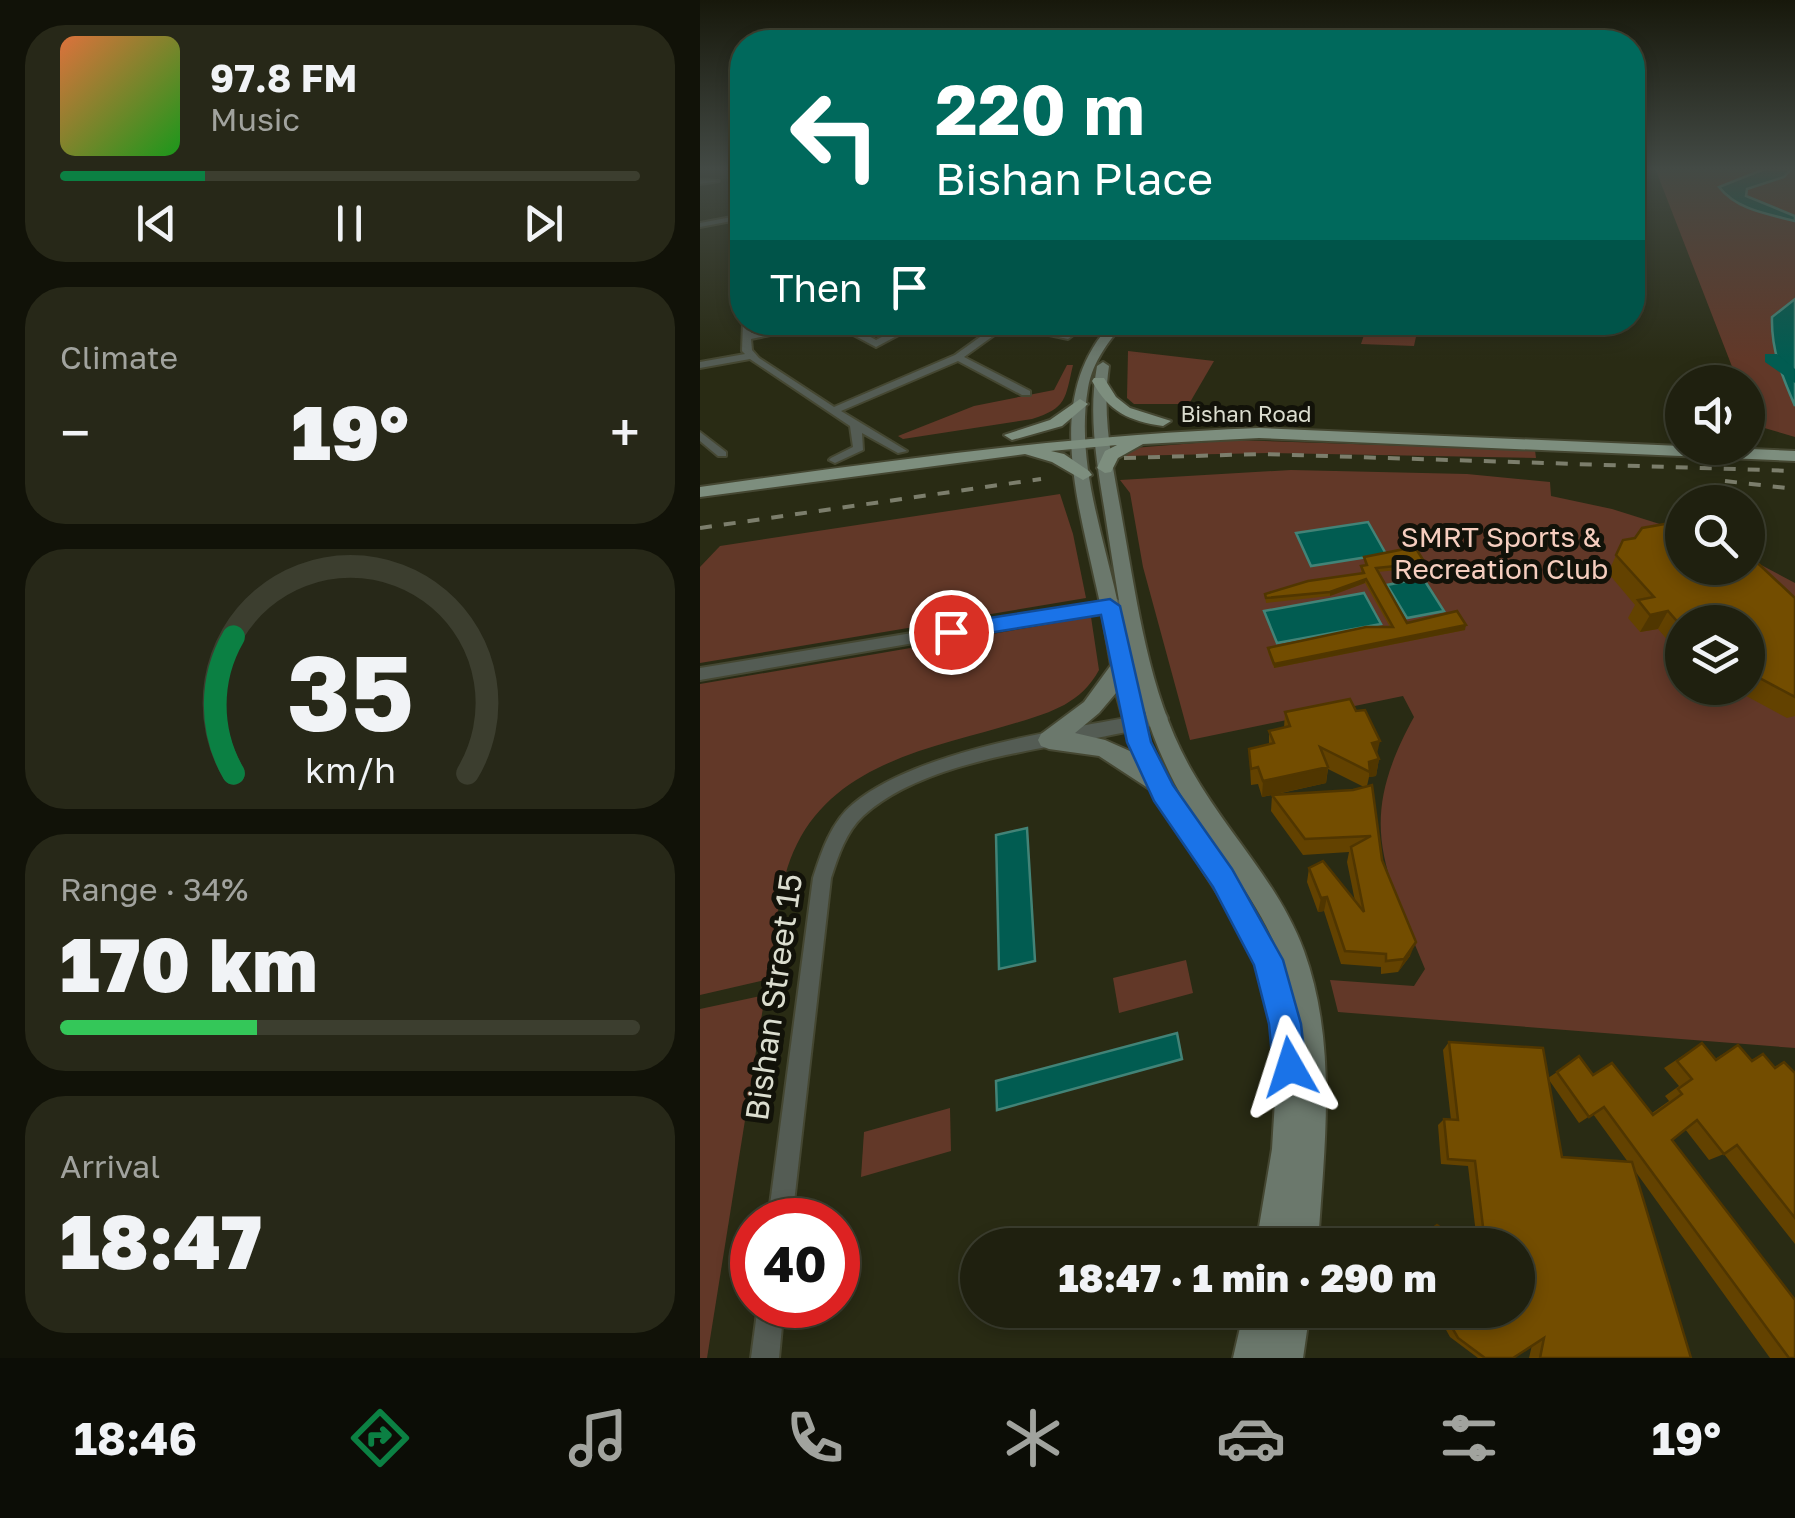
<!DOCTYPE html>
<meta charset="utf-8">
<style>
:root{--surface:#1f200f;--page:#272818;--text:#f1f3f6;--muted:#a1a39e;--line:#3c3e2f;--accent:#0b8043}
body{margin:0;font-family:"Golos Text",sans-serif;background:var(--page);color:var(--text);height:100vh;display:flex;flex-direction:column;font-size:38px;white-space:nowrap}
*{box-sizing:border-box;margin:0}
p{font-size:32px;color:var(--muted)}
.icon{flex:none;width:55px;height:55px;fill:none;stroke:currentColor;stroke-width:2;stroke-linecap:round;stroke-linejoin:round}
.map{position:relative;flex:1;overflow:hidden}
.side{display:flex;flex-direction:column;gap:25px;padding:25px;background:#111208;width:700px}
.side>*{flex:none}
.top-card{position:absolute;left:30px;top:30px;width:915px;height:305px;border-radius:40px;box-shadow:0 5px 15px #0003,0 0 0 2px var(--line);background:#00695c;color:#fff;overflow:hidden}
.tools{position:absolute;left:965px;top:365px;display:grid;gap:20px}
.tools a{display:grid;place-items:center;width:100px;height:100px;border-radius:50%;background:var(--surface);box-shadow:0 5px 15px #0003,0 0 0 2px var(--line);font-size:50px}
.speed{position:absolute;left:30px;top:1198px;display:flex;gap:20px;font-size:50px;font-weight:700;text-align:center}
.speed>*{display:grid;place-content:center;width:130px;height:130px;border-radius:50%;background:var(--surface);box-shadow:0 5px 15px #0003,0 0 0 2px var(--line);line-height:1}
.speed .limit{border:15px solid #d22;background:#fff;color:#111}
.pin{position:absolute;display:grid;place-items:center;width:85px;height:85px;color:#fff;margin:-42px;border:5px solid #fff;border-radius:50%;box-shadow:0 2px 10px #0007}
.me{position:absolute;width:110px;margin:-55px;rotate:354deg;stroke-linejoin:round;filter:drop-shadow(0 0 8px #0008)}
.turn{display:flex;align-items:center;gap:35px;height:210px;padding:0 40px;font-size:45px}
.turn .icon{width:130px;height:130px;stroke-width:2.5}
.turn b{display:block;font-size:70px;line-height:85px}
.then{display:flex;align-items:center;height:95px;padding:0 40px;background:#0003;gap:20px;font-size:38px}
.big{font-size:75px;font-weight:800;line-height:1.1}
.side .widget{flex:1;display:flex;flex-direction:column;justify-content:center;gap:15px;min-width:0;padding:0 35px;border-radius:40px;background:var(--page)}
.side .dial{align-items:center;gap:0}
.dial svg{height:260px;overflow:visible;fill:none;stroke:var(--line);stroke-width:7;stroke-linecap:round;text-anchor:middle}
.dial text{fill:var(--text);stroke:none}
.song{display:flex;align-items:center;gap:30px}
.cover{width:120px;height:120px;border-radius:15px;background:linear-gradient(135deg,hsl(20 70% 55%),hsl(120 70% 35%))}
.played{height:10px;border-radius:5px;background:linear-gradient(90deg,var(--accent) 25%,var(--line) 25%)}
.keys{display:flex;justify-content:space-around;direction:ltr}
.heat{display:flex;justify-content:space-between;align-items:center;font-size:55px;direction:ltr}
.charge{height:15px;border-radius:8px;background:linear-gradient(90deg,#34c759 34%,var(--line) 0)}
.trip{position:absolute;left:260px;top:1228px;width:575px;height:100px;border-radius:50px;background:var(--surface);box-shadow:0 5px 15px #0003,0 0 0 2px var(--line);font-weight:800;line-height:100px;text-align:center}
.tabs{display:flex;height:160px;justify-content:space-around;align-items:center;background:#0c0d06;color:var(--muted)}
.tabs .icon{width:70px;height:70px}
.tabs .selected{color:var(--accent)}
.tabs b{font-size:45px;color:var(--text)}
main{display:flex;flex:1;min-height:0}
.map>svg:first-child{display:block}
.green{fill:#623828;fill-rule:evenodd}
.water{fill:#015c51;stroke:#428377;stroke-width:2.5}
.lines{fill:none;stroke-linecap:round;stroke-linejoin:round}
.river{fill:#015c51;fill-rule:evenodd}
.street-casing{stroke:#454732;stroke-width:4}
.secondary-casing{stroke:#454732;stroke-width:4}
.primary-casing{stroke:#454732;stroke-width:4}
.street{fill:#545c54;fill-rule:evenodd}
.secondary{fill:#6b786c;fill-rule:evenodd}
.primary{fill:#7d8e7e;fill-rule:evenodd}
.rail{stroke:#7c7e6c;stroke-width:4;stroke-dasharray:12 12;stroke-linecap:butt}
.wall{fill:#634200;fill-rule:evenodd}
.shaded-wall{fill:#503600}
.building{fill:#734d00;stroke:#503600;stroke-width:2.5}
.route{fill:#1a73e8;stroke:#114b97;stroke-width:2.5}
.labels{text-anchor:middle;dominant-baseline:central;stroke-width:10;stroke-linejoin:round;paint-order:stroke}
.far-street-label{font-size:22px;fill:#dbddcf;stroke:#121209}
.park-label{font-size:28px;fill:#f6cebf;stroke:#121209}
.near-street-label{font-size:32px;fill:#dbddcf;stroke:#121209}
</style>
<main>
<section class="side">
<div class="widget">
<div class="song"><i class="cover"></i><div><b>97.8 FM</b><p>Music</p></div></div>
<div class="played"></div>
<div class="keys"><svg class="icon" aria-label="previous" viewBox="0 0 24 24"><path d="M18 5L8 12l10 7zM5 5v14"/></svg><svg class="icon" aria-label="pause" viewBox="0 0 24 24"><path d="M8 5v14M16 5v14"/></svg><svg class="icon" aria-label="next" viewBox="0 0 24 24"><path d="M6 5l10 7-10 7zM19 5v14"/></svg></div>
</div>
<div class="widget"><p>Climate</p>
<div class="heat"><a>−</a><b class="big">19°</b><a>+</a></div>
</div>
<div class="widget dial"><svg viewBox="0 0 100 80">
<path d="M14 69A42 42 0 1 1 86 69"/>
<path d="M14 69A42 42 0 0 1 14 27" stroke="#0b8043"/>
<text x="50" y="56" font-size="32" font-weight="700">35</text>
<text x="50" y="72" font-size="11">km/h</text>
</svg></div>
<div class="widget"><p>Range · 34%</p><b class="big">170 km</b><div class="charge"></div></div>
<div class="widget"><p>Arrival</p><b class="big">18:47</b></div>
</section>
<div class="map">
<svg width="1095" height="1358" viewBox="0 0 1095 1358">
<rect width="100%" height="100%" fill="#292b14"/>
<g class="green">
<path d="M955,168H1095V437L1054,425L1048,408V382H1038Z"/>
<path d="M668,323H719L714,346L661,344Z"/>
<path d="M428,351L514,361L489,404H434L427,398Z"/>
<path d="M367,365H373C365,399 367,408 332,419L203,439L198,436L274,406L354,390Z"/>
<path d="M533,440L835,450L836,458L569,453L422,456L433,448Z"/>
<path d="M591,470L767,474L850,482L851,496L912,509L982,531V568H1048V558L1095,583V1048L638,1012L630,980L714,986L725,969C683,865 656,822 714,717L703,696L490,740L443,567L430,493L420,480ZM982,622H1048V688H982Z"/>
<path d="M360,494L373,534L386,598L0,663V567L20,546Z"/>
<path d="M391,617L399,670C381,703 352,712 319,722C238,747 139,760 97,844C77,883 76,937 69,979L0,995V684Z"/>
<path d="M486,960L493,993L419,1013L413,978Z"/>
<path d="M65,995L7,1358H0V1009Z"/>
<path d="M250,1108L251,1151L161,1177L164,1132Z"/>
</g>
<g class="water">
<path d="M1067,168H1092L1084,177L1047,189L1046,196L1095,216V221C1068,214 1037,210 1019,187Z"/>
<path d="M1095,299V406C1082,376 1071,350 1072,317Z"/>
<path d="M668,522L686,554L611,566L596,533Z"/>
<path d="M723,578L744,611L707,618L687,585Z"/>
<path d="M664,593L681,624L577,643L564,611Z"/>
<path d="M327,828L335,961L299,969L296,835Z"/>
<path d="M477,1033L482,1059L297,1110L296,1081Z"/>
</g>
<g class="lines">
<path class="river" d="M1065,354H1077L1095,369V383L1065,362Z"/>
<g class="street-casing">
<g id="street">
<path d="M0,180L19,181L0,184Z"/>
<path d="M42,215V219L0,227V223Z"/>
<path d="M43,322H51V333L113,322H134L51,339L52,350L59,358L134,407L255,355L301,322H316L372,336L368,339L307,326L264,357L330,391V395H322L258,361L141,411L207,451L198,453L162,433L163,450L135,463L129,460L131,458L153,447L150,426L50,359L0,368V362L45,354L42,351Z"/>
<path d="M140,322H149L152,327L176,340L211,322H223L176,347L146,331Z"/>
<path d="M0,432L26,452V456H18L0,441Z"/>
<path d="M417,599L424,604L422,607L0,680V668Z"/>
<path d="M460,712L466,714L468,718L466,722C376,749 235,751 163,816C146,832 138,856 131,878L92,1220H68L113,878C121,853 131,822 153,804C220,748 373,728 460,712Z"/>
<path d="M58,1305H84L79,1358H51Z"/>
</g>
</g>
<g class="secondary-casing">
<g id="secondary">
<path d="M413,322H425C408,342 393,361 388,388C375,464 405,539 420,613C431,662 435,714 458,760C489,827 543,881 576,947C551,887 505,841 475,784C433,703 421,615 407,526C399,472 387,421 397,366L403,362L409,366C401,420 414,470 423,524C438,607 449,696 492,771C527,833 579,883 604,951C638,1045 624,1148 618,1245H556L572,1149L576,1084L571,1020L555,962L528,910L451,790L399,756L349,749L341,746L338,740L341,734L384,702L411,665C406,637 402,609 395,581C377,497 344,392 413,322ZM416,693L432,752L405,740L375,733L399,713Z"/>
<path d="M544,1310H610L603,1358H533Z"/>
</g>
</g>
<g class="primary-casing">
<g id="primary">
<path d="M394,378H404L416,397L430,408L471,421L463,426C429,421 409,412 392,381Z"/>
<path d="M380,399L388,404L362,426L312,440L304,435L350,420Z"/>
<path d="M559,428L1095,451V461L559,438L443,444L418,458L411,472L405,473L397,468L405,451L417,445L351,451L364,454L389,471L392,475L383,480L352,462L325,454L0,497V487C186,461 371,435 559,428Z"/>
</g>
</g>
<use href="#street" class="street"/>
<use href="#secondary" class="secondary"/>
<use href="#primary" class="primary"/>
<g class="rail">
<path d="M424,458L562,454L1095,471"/>
<path d="M1025,481L1095,489"/>
<path d="M0,528L341,479"/>
</g>
</g>
<g class="wall">
<path d="M923,540L1095,598V716L1087,718L1037,691L1031,692L1027,688H1048V622H982V657L958,629L940,632L928,618L935,605L908,573Z"/>
<path d="M664,557L725,563L724,567L678,572L707,623L765,630L574,668L568,652V648L690,627L665,583L630,596L566,603L565,594L661,574V566H665Z"/>
<path d="M585,712L677,754L679,759L676,776L669,777L667,786L682,860L710,956L698,972L681,974V967L641,964L624,911L618,912L607,882L609,868L655,901L647,862L649,852L603,855L571,811L572,795L562,797L558,784L551,785L549,749L569,744V731L584,728ZM628,769L664,787L653,790L573,795L626,783Z"/>
<path d="M749,1042L848,1078L857,1072L893,1075L952,1113L969,1101L965,1096L979,1086L964,1068L1002,1043L1015,1059L1038,1045L1051,1060L1063,1054L1074,1067L1084,1062L1095,1073V1244L1024,1154L1009,1160L985,1129L972,1140L1095,1358H1070L935,1171L991,1358H829L832,1345L813,1358H778L750,1337L740,1319L738,1310H818V1245H714V1240L737,1225L755,1238L766,1233L776,1234L768,1166L741,1164L738,1125L744,1119L751,1120L743,1050ZM849,1080L879,1123L893,1114L928,1162L862,1157Z"/>
</g>
<g class="shaded-wall">
<path d="M666,579L665,583L630,596V592Z"/>
<path d="M968,611L958,629L940,632L950,615Z"/>
<path d="M766,625L765,630L574,668V664Z"/>
<path d="M680,741L676,758L672,743Z"/>
<path d="M679,759L676,776L669,777V762Z"/>
<path d="M628,767L626,783L562,797L563,781Z"/>
<path d="M627,897L624,911L618,912L621,898Z"/>
<path d="M716,942L710,956L698,972L704,959Z"/>
</g>
<g class="building">
<path d="M982,521V568H1048V554L1095,598V697L1050,673L1048,674V622H982V627L968,611L950,615L938,600L954,597L916,555L923,540L935,538L942,528Z"/>
<path d="M715,547L725,563L676,568L707,623L757,611L766,625L574,664L568,648L666,627H693L666,579L630,592L566,598L565,594L608,581L664,573L661,566L667,565L664,557Z"/>
<path d="M650,699L656,711L665,710L680,741L672,743L679,759L669,762L670,772L620,747L628,767L563,781L558,767L551,769L549,749L574,743L569,731L590,726L585,712Z"/>
<path d="M672,785L682,860L716,942L704,959L686,961V954L645,951L627,897L621,898L609,868L623,861L664,912L651,847L671,836L605,839L572,795L653,790Z"/>
<path d="M749,1042L843,1048L862,1157L932,1162L991,1358H840L844,1338L813,1358H785L758,1338L747,1319L745,1310H818V1245H720V1238L737,1225L756,1239L766,1233L784,1235L775,1161L748,1159L744,1119L758,1120Z"/>
<path d="M1002,1043L1016,1060L1038,1045L1052,1061L1063,1054L1075,1068L1084,1062L1095,1073V1218L1037,1145L1024,1154L997,1120L972,1140L1095,1300V1358H1089L904,1107L889,1117L857,1072L879,1056L893,1075L912,1063L953,1115L982,1094L978,1089L992,1079L977,1061Z"/>
</g>
<linearGradient id="sky" x2="0" y2="1"><stop stop-color="#17180b"/><stop offset="0.47" stop-color="#434a45"/><stop offset="1" stop-color="#434a45" stop-opacity="0"/></linearGradient>
<rect width="1095" height="359" fill="url(#sky)"/>
<path class="route" d="M410,599L420,606L451,742L473,785L532,869L583,960L601,1024L606,1067L601,1079L590,1084L578,1079L573,1067L569,1024L554,965L513,887L454,801L427,742L401,615L251,639L240,632L251,624Z"/>
<g class="labels">
<g class="far-street-label">
<text x="546" y="413">Bishan Road</text>
</g>
<g class="park-label">
<text x="801" y="536">SMRT Sports &amp;<tspan x="801" dy="32">Recreation Club</tspan></text>
</g>
<g class="near-street-label">
<text transform="translate(73 997) rotate(-82)">Bishan Street 15</text>
</g>
</g>
</svg>
<div class="tools">
<a><svg class="icon" aria-label="sound" viewBox="0 0 24 24"><path d="M4 9h4l5-4v14l-5-4H4zM17 9q2 3 0 6"/></svg></a>
<a><svg class="icon" aria-label="search" viewBox="0 0 24 24"><circle cx="10" cy="10" r="6"/><path d="M15 15l6 6"/></svg></a>
<a><svg class="icon" aria-label="layers" viewBox="0 0 24 24"><path d="M12 4l9 5-9 5-9-5zM3 14l9 5 9-5"/></svg></a>
</div>
<div class="speed"><div class="limit">40</div></div>
<div class="pin" style="left:251px;top:632px;background:#d93025"><svg class="icon" aria-label="arrive" viewBox="0 0 24 24"><path d="M6 21V4h12l-3 4 3 4H6"/></svg></div>
<svg class="me" style="left:590px;top:1067px" viewBox="-20 -20 40 40"><path d="M0-17L14 15 0 8-14 15z" fill="#1a73e8" stroke="#fff" stroke-width="4"/></svg>
<div class="trip">18:47 · 1 min · 290 m</div>
<div class="top-card">
<div class="turn"><svg class="icon" aria-label="left" viewBox="0 0 24 24"><path d="M17 20v-9H6M10 6l-5 5 5 5"/></svg><div><b>220 m</b>Bishan Place</div></div>
<div class="then">Then<svg class="icon" aria-label="arrive" viewBox="0 0 24 24"><path d="M6 21V4h12l-3 4 3 4H6"/></svg></div>
</div>
</div>
</main>
<nav class="tabs">
<b>18:46</b>
<svg class="icon selected" aria-label="directions" viewBox="0 0 24 24"><path d="M12 3l9 9-9 9-9-9zM9 14v-3h6M13 9l2 2-2 2"/></svg>
<svg class="icon" aria-label="music" viewBox="0 0 24 24"><path d="M9 18V5l10-2v13"/><circle cx="6" cy="18" r="3"/><circle cx="16" cy="16" r="3"/></svg>
<svg class="icon" aria-label="phone" viewBox="0 0 24 24"><path d="M5 4h4l2 5-3 2q2 4 5 5l2-3 5 2v4C11 20 4 13 5 4z"/></svg>
<svg class="icon" aria-label="climate" viewBox="0 0 24 24"><path d="M12 3v18M4 7l16 10M4 17L20 7"/></svg>
<svg class="icon" aria-label="car" viewBox="0 0 24 24"><path d="M5 17H2v-5l4-1 3-4h7l3 4 3 1v5h-3M9 17h6M6 11h13"/><circle cx="7" cy="17" r="2"/><circle cx="17" cy="17" r="2"/></svg>
<svg class="icon" aria-label="filters" viewBox="0 0 24 24"><path d="M4 7h16M4 17h16"/><circle cx="9" cy="7" r="2"/><circle cx="15" cy="17" r="2"/></svg>
<b>19°</b>
</nav>
